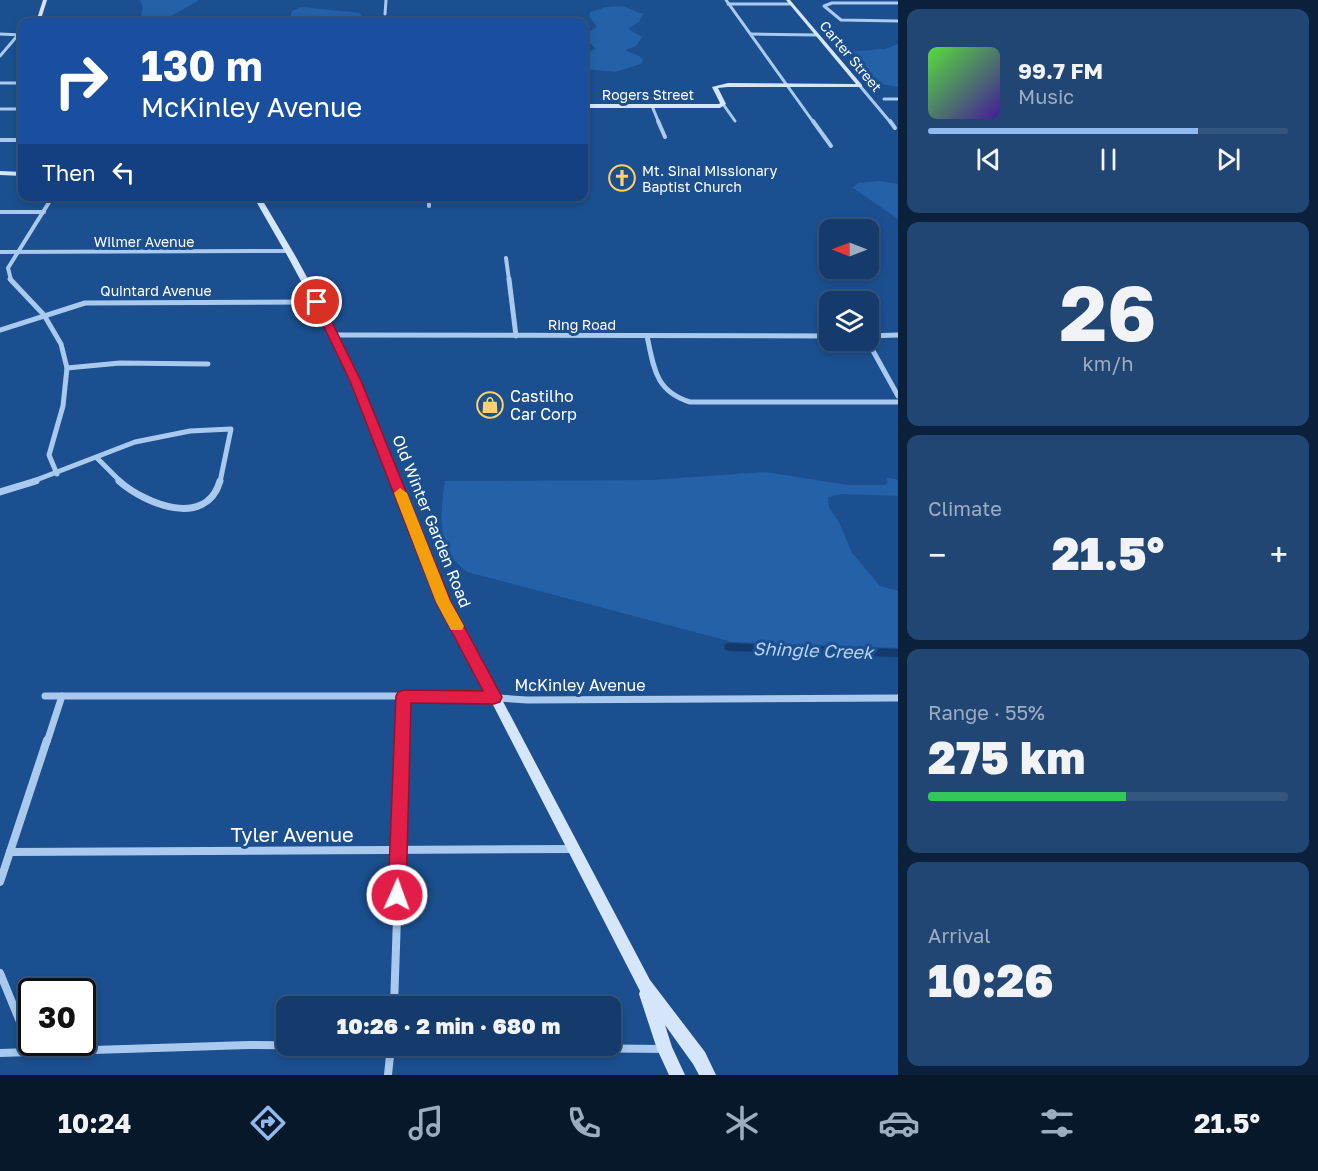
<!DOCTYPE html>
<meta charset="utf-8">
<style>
:root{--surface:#143b6b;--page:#214673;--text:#f1f3f6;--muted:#9dadc1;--line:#33557e;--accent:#90b9f0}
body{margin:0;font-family:"Golos Text",sans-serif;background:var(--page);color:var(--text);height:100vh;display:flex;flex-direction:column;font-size:22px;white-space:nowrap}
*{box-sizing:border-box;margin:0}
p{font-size:20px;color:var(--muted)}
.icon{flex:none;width:33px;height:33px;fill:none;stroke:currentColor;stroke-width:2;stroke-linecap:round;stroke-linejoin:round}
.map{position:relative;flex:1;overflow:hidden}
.details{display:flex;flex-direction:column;gap:9px;padding:9px;background:#0b203b;width:420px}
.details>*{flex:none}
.hud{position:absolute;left:18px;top:18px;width:570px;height:183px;border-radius:12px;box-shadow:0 3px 9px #0003,0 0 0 2px var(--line);background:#1a4fa0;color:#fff;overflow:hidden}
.needle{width:39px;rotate:270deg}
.controls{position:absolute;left:819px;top:219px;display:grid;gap:12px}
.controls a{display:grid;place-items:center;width:60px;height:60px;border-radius:12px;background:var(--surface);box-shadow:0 3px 9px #0003,0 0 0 2px var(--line);font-size:30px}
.speed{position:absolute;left:18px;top:978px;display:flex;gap:12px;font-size:30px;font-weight:700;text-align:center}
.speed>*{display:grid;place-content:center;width:78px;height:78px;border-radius:50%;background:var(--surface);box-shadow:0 3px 9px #0003,0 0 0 2px var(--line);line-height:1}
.speed .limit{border:3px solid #111;border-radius:9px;background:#fff;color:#111}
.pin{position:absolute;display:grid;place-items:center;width:51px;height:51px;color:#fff;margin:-26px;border:3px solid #fff;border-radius:50%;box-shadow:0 2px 6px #0007}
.me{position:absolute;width:66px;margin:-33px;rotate:2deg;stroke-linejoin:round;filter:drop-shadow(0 0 4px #0008)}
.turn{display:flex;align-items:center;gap:21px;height:126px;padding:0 24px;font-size:27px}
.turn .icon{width:78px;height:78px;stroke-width:2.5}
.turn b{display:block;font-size:42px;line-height:51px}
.then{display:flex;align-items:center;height:57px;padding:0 24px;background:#0003;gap:12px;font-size:22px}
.big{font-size:45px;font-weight:800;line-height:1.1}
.details .card{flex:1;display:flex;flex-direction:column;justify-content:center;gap:9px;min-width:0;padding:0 21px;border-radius:12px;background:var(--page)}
.details .dial{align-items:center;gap:0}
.dial b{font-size:78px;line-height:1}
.song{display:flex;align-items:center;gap:18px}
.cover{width:72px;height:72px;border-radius:9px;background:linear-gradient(135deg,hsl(110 70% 55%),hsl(260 70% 35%))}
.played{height:6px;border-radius:3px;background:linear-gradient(90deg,var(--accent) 75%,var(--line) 75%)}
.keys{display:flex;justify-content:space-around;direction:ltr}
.heat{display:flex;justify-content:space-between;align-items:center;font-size:33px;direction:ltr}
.charge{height:9px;border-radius:4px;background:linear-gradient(90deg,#34c759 55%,var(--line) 0)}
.trip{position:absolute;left:276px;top:996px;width:345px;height:60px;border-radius:12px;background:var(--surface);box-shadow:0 3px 9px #0003,0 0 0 2px var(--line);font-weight:800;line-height:60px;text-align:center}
.tab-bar{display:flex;height:96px;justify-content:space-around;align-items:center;background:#08182b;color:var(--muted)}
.tab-bar .icon{width:42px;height:42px}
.tab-bar .selected{color:var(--accent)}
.tab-bar b{font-size:27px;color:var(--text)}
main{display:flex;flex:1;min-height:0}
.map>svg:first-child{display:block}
.green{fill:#2461a8}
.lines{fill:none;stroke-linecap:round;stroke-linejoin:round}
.canal{fill:#123a6d;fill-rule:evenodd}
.street-far4{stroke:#a9c9ee;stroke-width:3}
.street-far3{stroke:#a9c9ee;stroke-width:4}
.street-far2{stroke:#a9c9ee;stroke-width:5}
.street-far1{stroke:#a9c9ee;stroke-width:7}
.street{stroke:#a9c9ee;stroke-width:8}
.secondary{fill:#d6e6fa;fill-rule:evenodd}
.route{fill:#e11d48;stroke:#92132f;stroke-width:1.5}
.slow{fill:#f59e0b}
.labels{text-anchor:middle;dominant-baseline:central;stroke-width:6;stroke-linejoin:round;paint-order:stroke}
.far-street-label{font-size:14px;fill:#fff;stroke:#1b4f8f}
.far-poi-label{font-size:14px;fill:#fff;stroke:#1b4f8f;text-anchor:start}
.poi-label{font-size:16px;fill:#fff;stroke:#1b4f8f;text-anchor:start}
.street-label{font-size:16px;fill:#fff;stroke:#1b4f8f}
.water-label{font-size:18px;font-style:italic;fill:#b5d3f5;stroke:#1b4f8f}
.near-street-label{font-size:20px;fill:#fff;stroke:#1b4f8f}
</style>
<main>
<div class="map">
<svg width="898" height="1075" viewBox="0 0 898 1075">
<rect width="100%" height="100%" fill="#1b4f8f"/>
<g class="green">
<path d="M140,0H197L198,1L160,22H140L143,7Z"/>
<path d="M622,6L643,14L639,22L628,29L642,37L636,46L625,50L639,56L643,60L641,64L615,72L584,69V53L596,49L584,37V35L597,27L589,16L590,12L606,7Z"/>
<path d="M302,7L360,13L362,16L351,22H297L290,18L292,11Z"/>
<path d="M898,44V87L875,83L844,52L884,49Z"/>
<path d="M880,181L898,184V219L853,188L858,183Z"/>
<path d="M765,472L848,485H885L888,483L886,477L898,480V496L842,494L828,497L829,508L839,522L852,553L880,586L898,591V648L732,642L467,572C436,549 440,515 445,481L652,480Z"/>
</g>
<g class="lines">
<path class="canal" d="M729,643L898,649V657L729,651L725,650L724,647L725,644Z"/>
<g class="street-far4">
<path d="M726,0L814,123"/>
<path d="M898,3H832L824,6L841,20L898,21"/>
<path d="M728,4H791"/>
<path d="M385,14L386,0"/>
<path d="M158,22L161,18"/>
<path d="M0,34L22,35"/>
<path d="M751,34L817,35"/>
<path d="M0,56L18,35"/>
<path d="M0,83H22"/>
<path d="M860,86L891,123"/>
<path d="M884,99H898"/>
<path d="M723,104L735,121"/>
<path d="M652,106L659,123"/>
<path d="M0,109H22"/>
</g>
<g class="street-far3">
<path d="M658,121L665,137"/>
<path d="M813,121L831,146"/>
<path d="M890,121L895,128"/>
<path d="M0,140H22"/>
<path d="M429,196V206"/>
<path d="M0,212H44"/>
<path d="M0,252L289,251"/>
<path d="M506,258L509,280"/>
<path d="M11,280L8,268L53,196"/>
</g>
<g class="street-far2">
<path d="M10,279L44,315L61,344L67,368L63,406L49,455L57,474"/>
<path d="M509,279L516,336"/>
<path d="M0,330L85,303L317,302"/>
<path d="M335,335L830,336"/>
<path d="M647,336C654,368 655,391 690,402H898"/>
<path d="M868,336L898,335"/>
<path d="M867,340L898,396"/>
<path d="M67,368L120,363L208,364"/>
<path d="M97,458L121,482"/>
<path d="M31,482L135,442L190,431L231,429L220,482"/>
</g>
<g class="street-far1">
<path d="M119,481C145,504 206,529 220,481"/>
<path d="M0,492L36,481"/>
<path d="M45,696H469L527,700L898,698"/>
<path d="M47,742L62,696"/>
<path d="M403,742L404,696"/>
</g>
<g class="street">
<path d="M10,852L573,849"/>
<path d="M0,882L47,740"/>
<path d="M0,973L32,1051"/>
<path d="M394,1006L403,740"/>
<path d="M0,1053L249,1045L665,1049"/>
<path d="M388,1075L391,1046"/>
</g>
<g class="secondary">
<path d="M43,0H47L40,22H36Z"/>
<path d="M786,0H790L862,85V87H728L718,88L726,104L720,108H584V104H719L720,103L712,87L728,83L856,84Z"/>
<path d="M0,171L22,172V176L0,175Z"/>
<path d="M253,196H260L296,257L343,344L448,602L478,654L650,980L705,1052L716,1075H699L693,1064L665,1025L672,1047L685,1075H669L657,1049L639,994L640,991L470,660L437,602L335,344L288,257Z"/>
</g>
</g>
<path class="route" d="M317,298L322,302L361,381L451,602L502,697L500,702L494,704L411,703L406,895L404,901L397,904L390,901L388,895L396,696L398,692L404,690L483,691L436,602L350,381L312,302Z"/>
<path class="slow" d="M400,488L407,493L450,601L464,626L462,630H451L436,602L394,493Z"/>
<defs>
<g id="church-ring" transform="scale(1.35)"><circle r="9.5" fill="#1b4f8f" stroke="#ffd166" stroke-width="1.5"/><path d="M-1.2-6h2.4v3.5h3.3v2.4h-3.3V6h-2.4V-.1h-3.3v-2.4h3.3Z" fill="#ffd166"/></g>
<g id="shop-ring" transform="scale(1.35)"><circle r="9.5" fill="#1b4f8f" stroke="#ffd166" stroke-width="1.5"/><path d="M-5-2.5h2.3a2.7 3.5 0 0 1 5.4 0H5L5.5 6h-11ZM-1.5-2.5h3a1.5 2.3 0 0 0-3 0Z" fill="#ffd166"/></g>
</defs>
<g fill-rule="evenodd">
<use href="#church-ring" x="622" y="178"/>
<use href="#shop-ring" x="490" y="405"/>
</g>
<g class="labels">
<g class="far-street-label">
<text transform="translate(851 56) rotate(50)">Carter Street</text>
<text x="648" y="94">Rogers Street</text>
<text x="144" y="241">Wilmer Avenue</text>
<text x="156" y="290">Quintard Avenue</text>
<text x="582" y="324">Ring Road</text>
</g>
<g class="far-poi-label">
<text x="642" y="170">Mt. Sinai Missionary<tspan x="642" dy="16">Baptist Church</tspan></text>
</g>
<g class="poi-label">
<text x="510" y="396">Castilho<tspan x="510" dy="18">Car Corp</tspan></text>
</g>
<g class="street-label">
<text transform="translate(432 521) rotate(68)">Old Winter Garden Road</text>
<text x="580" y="685">McKinley Avenue</text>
</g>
<g class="water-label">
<text transform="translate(813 650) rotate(2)">Shingle Creek</text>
</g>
<g class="near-street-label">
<text x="292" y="834">Tyler Avenue</text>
</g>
</g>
</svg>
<div class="controls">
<a><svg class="needle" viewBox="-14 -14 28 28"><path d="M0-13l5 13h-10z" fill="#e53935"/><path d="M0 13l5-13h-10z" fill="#9dadc1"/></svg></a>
<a><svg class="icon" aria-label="layers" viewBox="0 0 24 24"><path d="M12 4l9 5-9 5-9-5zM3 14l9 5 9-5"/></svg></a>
</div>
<div class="speed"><div class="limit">30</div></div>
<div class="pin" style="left:317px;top:302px;background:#d93025"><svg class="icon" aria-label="arrive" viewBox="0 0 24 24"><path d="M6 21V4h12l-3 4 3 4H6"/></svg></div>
<svg class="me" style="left:397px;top:895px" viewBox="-20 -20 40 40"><circle r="17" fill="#e11d48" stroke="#fff" stroke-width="3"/><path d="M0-11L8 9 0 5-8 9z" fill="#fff"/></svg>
<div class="trip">10:26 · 2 min · 680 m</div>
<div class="hud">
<div class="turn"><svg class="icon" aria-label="right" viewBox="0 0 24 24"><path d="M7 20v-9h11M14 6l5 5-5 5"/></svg><div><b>130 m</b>McKinley Avenue</div></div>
<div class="then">Then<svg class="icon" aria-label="left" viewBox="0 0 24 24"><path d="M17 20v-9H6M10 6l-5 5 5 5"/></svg></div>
</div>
</div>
<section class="details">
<div class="card">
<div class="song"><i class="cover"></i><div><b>99.7 FM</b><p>Music</p></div></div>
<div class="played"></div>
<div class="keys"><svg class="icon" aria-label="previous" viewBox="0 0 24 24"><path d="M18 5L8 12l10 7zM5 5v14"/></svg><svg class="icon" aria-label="pause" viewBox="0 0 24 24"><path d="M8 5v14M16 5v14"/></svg><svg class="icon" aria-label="next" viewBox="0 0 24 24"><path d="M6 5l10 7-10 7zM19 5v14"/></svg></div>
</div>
<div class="card dial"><b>26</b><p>km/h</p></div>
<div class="card"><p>Climate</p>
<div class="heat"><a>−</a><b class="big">21.5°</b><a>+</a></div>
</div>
<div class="card"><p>Range · 55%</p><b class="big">275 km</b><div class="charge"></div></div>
<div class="card"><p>Arrival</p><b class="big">10:26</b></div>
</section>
</main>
<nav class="tab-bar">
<b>10:24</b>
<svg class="icon selected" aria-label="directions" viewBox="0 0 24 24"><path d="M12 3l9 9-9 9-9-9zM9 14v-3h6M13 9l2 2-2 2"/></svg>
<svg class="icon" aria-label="music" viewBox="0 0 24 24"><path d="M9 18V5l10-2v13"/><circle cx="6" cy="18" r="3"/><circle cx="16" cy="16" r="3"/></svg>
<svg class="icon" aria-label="phone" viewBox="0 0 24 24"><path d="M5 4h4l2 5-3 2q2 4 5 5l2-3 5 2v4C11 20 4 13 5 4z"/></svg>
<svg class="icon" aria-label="climate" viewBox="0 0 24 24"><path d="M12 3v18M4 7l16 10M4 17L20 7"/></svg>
<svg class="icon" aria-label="car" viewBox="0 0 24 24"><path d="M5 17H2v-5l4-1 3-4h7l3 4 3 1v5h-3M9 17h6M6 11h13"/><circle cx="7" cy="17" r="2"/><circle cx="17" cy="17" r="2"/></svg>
<svg class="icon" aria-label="filters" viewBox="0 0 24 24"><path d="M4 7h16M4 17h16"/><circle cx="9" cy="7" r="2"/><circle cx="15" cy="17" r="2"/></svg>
<b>21.5°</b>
</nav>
